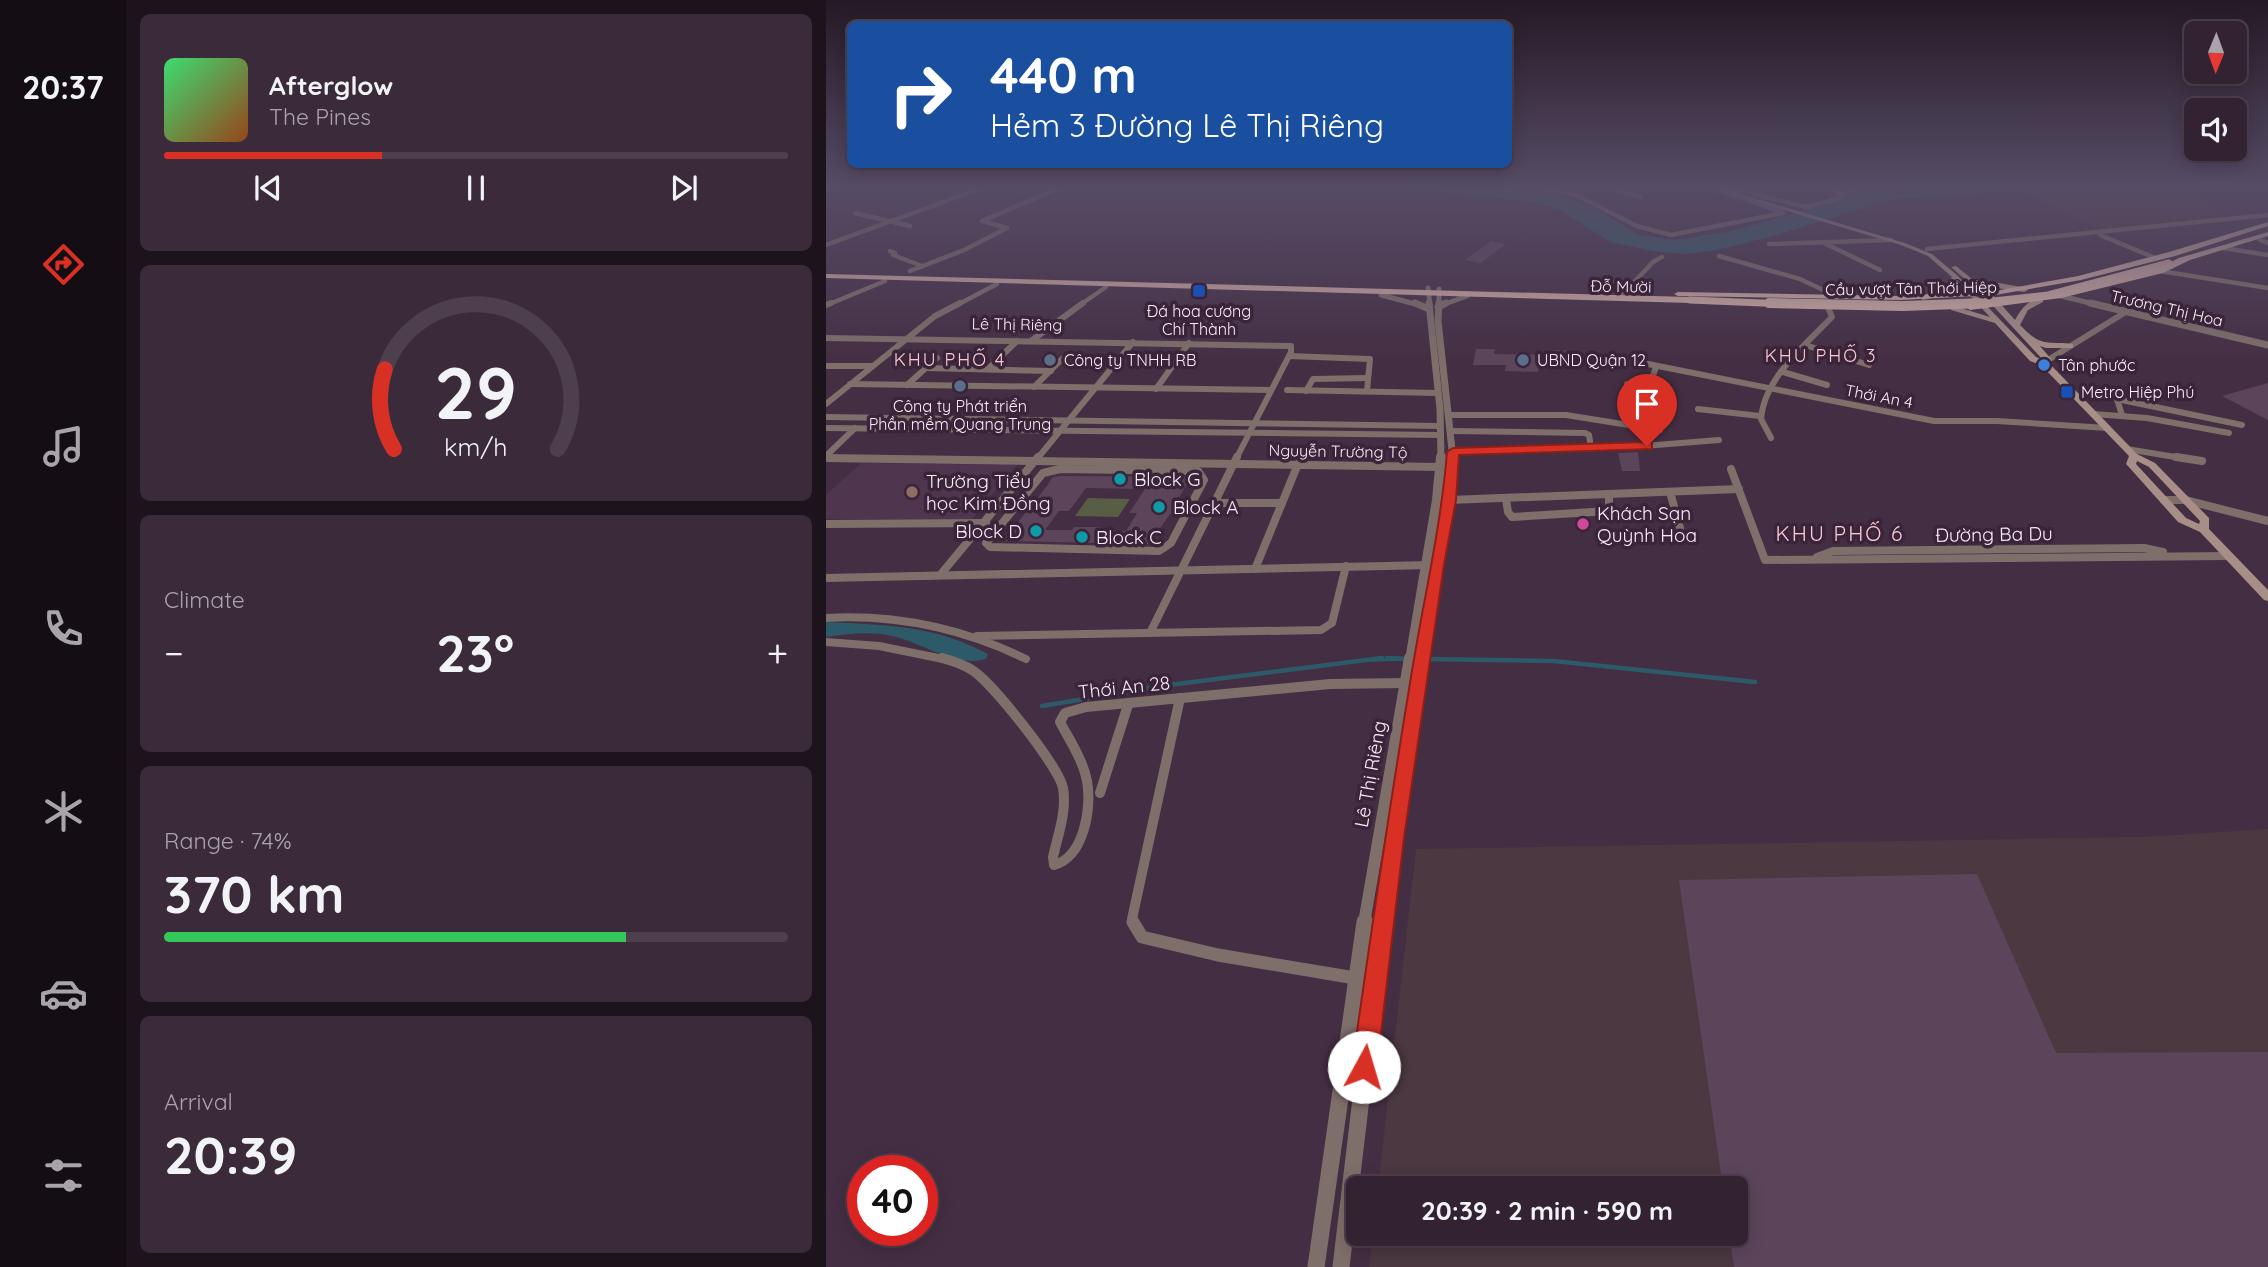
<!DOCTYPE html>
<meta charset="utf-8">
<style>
:root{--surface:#332232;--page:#3b2a3a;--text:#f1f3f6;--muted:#a9a4ac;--line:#4e3f4d;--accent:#d93025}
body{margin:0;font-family:Quicksand,sans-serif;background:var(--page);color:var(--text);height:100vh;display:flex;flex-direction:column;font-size:26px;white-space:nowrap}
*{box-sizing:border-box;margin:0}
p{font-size:23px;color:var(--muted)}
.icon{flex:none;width:38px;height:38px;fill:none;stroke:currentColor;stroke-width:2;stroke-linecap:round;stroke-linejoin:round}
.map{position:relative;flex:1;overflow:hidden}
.side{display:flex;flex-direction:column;gap:14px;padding:14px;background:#1c131c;width:700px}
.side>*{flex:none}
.top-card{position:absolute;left:21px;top:21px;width:665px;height:147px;border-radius:10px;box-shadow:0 4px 18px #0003,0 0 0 2px var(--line);background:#1a4fa0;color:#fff;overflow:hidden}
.needle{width:46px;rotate:181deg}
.controls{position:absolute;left:1358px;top:21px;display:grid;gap:14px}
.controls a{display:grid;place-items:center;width:63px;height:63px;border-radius:10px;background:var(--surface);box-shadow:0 4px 18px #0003,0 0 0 2px var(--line);font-size:35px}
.speed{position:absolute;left:21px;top:1155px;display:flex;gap:14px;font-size:35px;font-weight:700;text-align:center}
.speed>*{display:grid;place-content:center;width:91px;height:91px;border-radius:50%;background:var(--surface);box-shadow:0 4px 18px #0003,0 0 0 2px var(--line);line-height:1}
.speed .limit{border:10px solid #d22;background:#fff;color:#111}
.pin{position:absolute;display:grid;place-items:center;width:60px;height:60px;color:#fff;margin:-72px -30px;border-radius:50% 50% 50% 0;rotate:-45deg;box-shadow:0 0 7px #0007}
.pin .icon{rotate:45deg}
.me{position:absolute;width:77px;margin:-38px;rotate:6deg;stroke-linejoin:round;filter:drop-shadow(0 0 5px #0008)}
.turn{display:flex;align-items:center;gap:24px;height:147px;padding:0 28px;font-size:32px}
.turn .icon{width:91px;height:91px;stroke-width:2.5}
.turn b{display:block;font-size:49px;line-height:60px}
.big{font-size:52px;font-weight:800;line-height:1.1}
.side .widget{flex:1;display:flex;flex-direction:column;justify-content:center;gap:10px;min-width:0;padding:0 24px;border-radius:10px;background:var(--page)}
.side .dial{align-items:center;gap:0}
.dial svg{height:182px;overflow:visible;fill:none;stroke:var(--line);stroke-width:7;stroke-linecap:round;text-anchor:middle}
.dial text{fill:var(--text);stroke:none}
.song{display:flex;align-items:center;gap:21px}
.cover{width:84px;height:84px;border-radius:10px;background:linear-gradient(135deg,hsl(140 70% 55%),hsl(20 70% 35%))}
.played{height:7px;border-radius:4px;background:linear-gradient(90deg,var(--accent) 35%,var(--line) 35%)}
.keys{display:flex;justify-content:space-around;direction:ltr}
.heat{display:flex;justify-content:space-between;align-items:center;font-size:38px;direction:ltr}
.charge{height:10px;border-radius:5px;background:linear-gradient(90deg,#34c759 74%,var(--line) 0)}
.trip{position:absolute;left:520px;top:1176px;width:402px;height:70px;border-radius:10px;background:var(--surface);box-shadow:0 4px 18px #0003,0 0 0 2px var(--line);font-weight:800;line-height:70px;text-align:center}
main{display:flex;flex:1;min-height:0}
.tab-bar{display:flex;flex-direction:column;width:126px;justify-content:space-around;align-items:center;background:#140e14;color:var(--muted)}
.tab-bar .icon{width:49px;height:49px}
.tab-bar .on{color:var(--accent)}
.tab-bar b{font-size:32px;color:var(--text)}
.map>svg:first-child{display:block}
.built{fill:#50354f}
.industrial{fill:#4b3841}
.green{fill:#585e44}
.water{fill:#2d5a68}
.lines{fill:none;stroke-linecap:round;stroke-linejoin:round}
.stream-far2{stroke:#2d5a68;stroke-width:2}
.stream-far1{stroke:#2d5a68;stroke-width:3.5}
.stream{stroke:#2d5a68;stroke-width:4.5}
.building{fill:#5c455b;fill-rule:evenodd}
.minor-far4{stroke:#7f6f6a;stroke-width:4.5}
.minor-far3{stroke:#7f6f6a;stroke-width:6}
.minor-far2{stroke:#7f6f6a;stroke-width:8}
.minor-far1{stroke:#7f6f6a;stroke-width:10}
.minor{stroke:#7f6f6a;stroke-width:13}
.tertiary-far4{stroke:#7f6f6a;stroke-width:5}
.tertiary-far3{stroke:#7f6f6a;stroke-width:7}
.tertiary-far2{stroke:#7f6f6a;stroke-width:10}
.tertiary-far1{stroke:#7f6f6a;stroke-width:12}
.tertiary{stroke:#7f6f6a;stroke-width:17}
.secondary{fill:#a78e87;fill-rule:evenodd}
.trunk{fill:#d4b0a6;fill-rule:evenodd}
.trunk-bridge-far1{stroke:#d4b0a6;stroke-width:7}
.trunk-bridge{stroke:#d4b0a6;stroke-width:10}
.route{fill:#d93025;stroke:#8d1f18;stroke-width:2}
.transit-dot{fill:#1a4fb4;stroke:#3a2439;stroke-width:2.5}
.service-dot{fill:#5c6f8a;stroke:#3a2439;stroke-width:2.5}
.shop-dot{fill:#3f7fe0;stroke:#3a2439;stroke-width:2.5}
.culture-dot{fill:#0f9aa8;stroke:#3a2439;stroke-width:2.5}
.education-dot{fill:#8d6e63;stroke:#3a2439;stroke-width:2.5}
.hotel-dot{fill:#d1479c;stroke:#3a2439;stroke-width:2.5}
.labels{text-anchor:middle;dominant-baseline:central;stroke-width:7;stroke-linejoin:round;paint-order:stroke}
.far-street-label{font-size:16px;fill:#fbecfa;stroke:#3a2439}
.far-poi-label{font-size:16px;fill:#fbecfa;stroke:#3a2439;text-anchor:start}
.far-neighbourhood-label{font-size:18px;letter-spacing:2px;fill:#fcc9d3;stroke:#3a2439}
.poi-label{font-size:19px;fill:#fbecfa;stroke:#3a2439;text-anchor:start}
.street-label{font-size:19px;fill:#fbecfa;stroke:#3a2439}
.neighbourhood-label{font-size:21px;letter-spacing:2px;fill:#fcc9d3;stroke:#3a2439}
</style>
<main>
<nav class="tab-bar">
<b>20:37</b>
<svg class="icon on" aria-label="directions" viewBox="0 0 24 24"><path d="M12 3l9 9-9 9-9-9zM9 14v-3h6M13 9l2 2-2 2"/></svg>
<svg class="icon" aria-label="music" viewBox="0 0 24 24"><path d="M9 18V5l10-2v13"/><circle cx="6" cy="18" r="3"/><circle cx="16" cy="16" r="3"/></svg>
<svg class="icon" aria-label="phone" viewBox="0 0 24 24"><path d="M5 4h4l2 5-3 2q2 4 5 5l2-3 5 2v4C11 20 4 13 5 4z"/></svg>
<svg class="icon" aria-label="climate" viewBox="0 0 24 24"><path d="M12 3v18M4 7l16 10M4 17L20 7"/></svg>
<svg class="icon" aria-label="car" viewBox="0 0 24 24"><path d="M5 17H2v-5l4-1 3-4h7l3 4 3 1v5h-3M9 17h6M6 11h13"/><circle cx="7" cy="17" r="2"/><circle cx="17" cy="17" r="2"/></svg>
<svg class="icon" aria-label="filters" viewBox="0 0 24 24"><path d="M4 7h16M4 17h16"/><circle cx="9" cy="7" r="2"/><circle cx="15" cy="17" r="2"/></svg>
</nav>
<section class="side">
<div class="widget">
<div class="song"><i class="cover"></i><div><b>Afterglow</b><p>The Pines</p></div></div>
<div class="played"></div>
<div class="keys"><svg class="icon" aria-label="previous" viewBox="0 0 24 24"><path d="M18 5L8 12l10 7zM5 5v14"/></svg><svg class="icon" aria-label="pause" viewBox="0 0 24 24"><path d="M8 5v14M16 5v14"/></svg><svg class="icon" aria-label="next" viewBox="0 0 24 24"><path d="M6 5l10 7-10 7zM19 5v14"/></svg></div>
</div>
<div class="widget dial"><svg viewBox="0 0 100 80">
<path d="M14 69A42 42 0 1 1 86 69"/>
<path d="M14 69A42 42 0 0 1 10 34" stroke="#d93025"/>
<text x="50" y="56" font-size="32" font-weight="700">29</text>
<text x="50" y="72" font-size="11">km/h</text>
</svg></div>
<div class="widget"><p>Climate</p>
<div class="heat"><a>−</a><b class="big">23°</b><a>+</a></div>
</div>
<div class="widget"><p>Range · 74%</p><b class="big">370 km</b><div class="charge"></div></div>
<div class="widget"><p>Arrival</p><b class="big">20:39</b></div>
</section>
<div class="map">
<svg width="1442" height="1267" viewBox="0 0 1442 1267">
<rect width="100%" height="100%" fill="#442e43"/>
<path class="built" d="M35,463L191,465L145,520L0,519V495Z"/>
<g class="industrial">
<path d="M1223,186H1356L1401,219L1371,222L1357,219L1351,220L1355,224L1275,231L1198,191Z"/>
<path d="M1442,829V1267H543L547,1234H910V1188H552L590,849L1316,837Z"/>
</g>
<path class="green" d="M262,498L304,499L292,517L249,516Z"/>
<g class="water">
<path d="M573,186H680L723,192L769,208L813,235L849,240L907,231L1048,189L1190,186L1149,194L1066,199L951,235L891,250L859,254L827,251L784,242L737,212L712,203Z"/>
<path d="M0,622C59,625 109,625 162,654L160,659C129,668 98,643 66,636C43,631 23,634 0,637Z"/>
</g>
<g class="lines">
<path class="stream-far2" d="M1016,186L1038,193"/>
<g class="stream-far1">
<path d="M600,659L657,660"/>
<path d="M541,660L582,659"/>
</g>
<g class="stream">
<path d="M561,658L582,659"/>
<path d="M600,659L728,661L929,682"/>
<path d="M216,706L343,685L556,658"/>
</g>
</g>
<g class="building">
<path d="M665,241L680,244L655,263L639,260Z"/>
<path d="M650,349H669L668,354L725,355L726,350L747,351L746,367L713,366L712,372L679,371L680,365H647Z"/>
<path d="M1442,383V420L1396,396Z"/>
<path d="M812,452L814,471H796L792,453Z"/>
<path d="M235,476L365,477L351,501H360L353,514H344L323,544L180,541L182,538H179L201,511H195L205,498H212L227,477ZM260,488L319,489L303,513H311L300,531L275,530L277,527H248L246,530H219L233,511H243Z"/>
<path d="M1151,874L1230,1053L1442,1052V1267H908L903,1234H910V1188H897L853,880Z"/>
</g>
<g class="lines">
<g class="minor-far4">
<path d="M706,186L750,195L811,226L845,235L957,213"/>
<path d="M777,186L815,197"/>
<path d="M896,186L980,207L1010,199L1038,186"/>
<path d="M1001,186L1017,195"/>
<path d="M887,188L956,212"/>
<path d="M29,213L84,226"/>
<path d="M1274,235L1327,257"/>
<path d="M1434,240L1442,243"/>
<path d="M943,244L1065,240"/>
<path d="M1000,244L1054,270"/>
<path d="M0,245L161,186"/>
<path d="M1397,248L1442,255"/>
<path d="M1101,249L1442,215"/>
<path d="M64,251L69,253L67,255L96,266"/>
<path d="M893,256L974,279L1012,297"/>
<path d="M84,271L138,250L181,228L156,221L238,186"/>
<path d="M1334,271L1442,288"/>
<path d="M797,294L827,262L836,257"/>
<path d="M1,305L59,281"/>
<path d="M131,305L171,284"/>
<path d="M254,305L280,287"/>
</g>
<g class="minor-far3">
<path d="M0,305L5,303"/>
<path d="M0,338L465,346V352L410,459"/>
<path d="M205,341L257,303"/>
<path d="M979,345L1043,365"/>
<path d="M463,356L544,359L541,391"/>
<path d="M1222,360L1298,313"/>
<path d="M822,364L1108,421H1171L1281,428"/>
<path d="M0,366H46"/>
<path d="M100,368L225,371"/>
<path d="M162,369L191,341"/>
<path d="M957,372L1001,385"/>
<path d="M24,384L445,390"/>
<path d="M801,384H824L830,367"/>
<path d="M81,385L111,358"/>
<path d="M208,387L236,359"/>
<path d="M330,389L363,343"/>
<path d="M461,390L612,393"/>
<path d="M480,391L487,379L542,378"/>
<path d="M0,404L109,316L134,303"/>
<path d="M872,409L934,416"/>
<path d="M1267,414L1321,418L1403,433"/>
<path d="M623,415H740L834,430"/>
<path d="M1296,415L1291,399L1416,425"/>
<path d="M0,417L614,426"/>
<path d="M0,428L614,435"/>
<path d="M625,431L759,433L763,435L765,448"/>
<path d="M945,438L935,419C938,378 979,345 1006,317L1002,307"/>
<path d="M1301,449L1361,459"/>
<path d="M627,452L805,447L893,440"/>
<path d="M0,456L29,428"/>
<path d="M0,458L40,459"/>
<path d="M211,459L307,342"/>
</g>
<g class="minor-far2">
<path d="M1350,457L1376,461"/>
<path d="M0,458L615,467"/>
<path d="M234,469L372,471L378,480L345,543L333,551L164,547L160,543L217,473Z"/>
<path d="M905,469L939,560L1403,556"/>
<path d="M844,492L854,528"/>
<path d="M680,499L682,512L686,517L783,511V494"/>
<path d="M624,500L913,489"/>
<path d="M1338,500H1359L1442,521"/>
<path d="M388,503H456"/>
<path d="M0,524L160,523"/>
<path d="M991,557L1007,551L1318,548L1337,552"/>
<path d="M429,569L472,464"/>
<path d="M115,574L212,457"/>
<path d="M0,578L605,565"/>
<path d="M0,618C71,614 136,628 200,659"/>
<path d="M324,633L411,457"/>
<path d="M151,636L495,630L506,623L520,566"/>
<path d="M0,642L53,646L122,660"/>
</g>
<g class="minor-far1">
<path d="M116,658C127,661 137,664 146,670C166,682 233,767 237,788C241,811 232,835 227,857L228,865C258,857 266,808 261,781C257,760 244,741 234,722L239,713L260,707L504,684L579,683"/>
<path d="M274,793L302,705"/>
<path d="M308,923L306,919L354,698"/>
</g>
<path class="minor" d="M307,922L316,937L392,955L529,978"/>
<g class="tertiary-far4">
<path d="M602,288L604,305"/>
<path d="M555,295L593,305"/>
<path d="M1235,296L1272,305"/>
<path d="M613,305V289"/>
<path d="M616,305L641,296"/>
</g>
<g class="tertiary-far3">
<path d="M589,303L603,309"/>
<path d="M603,303L614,409L615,459"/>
<path d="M613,303L612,321L627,459"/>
<path d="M1264,303L1442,345"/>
<path d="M612,307L620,303"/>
</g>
<g class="tertiary-far2">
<path d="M584,660L611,500L615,457"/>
<path d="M595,660L610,565L624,500L627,457"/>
</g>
<g class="tertiary-far1">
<path d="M538,923L584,658"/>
<path d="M556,923L596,658"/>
</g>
<g class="tertiary">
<path d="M490,1267L539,922"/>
<path d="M515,1267L556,922"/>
</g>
<path class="secondary" d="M878,186H888L1079,243L1106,254L1132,276L1210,357L1217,360L1158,296L1125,267L1130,266L1145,278L1201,288L1202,290L1198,292L1170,288L1151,282L1164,292L1189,320C1195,309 1203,298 1217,298V302L1202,310L1194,325C1216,348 1219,341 1247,344V348H1220L1214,346L1226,360L1223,363L1311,454L1329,463L1383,518V529L1442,590V601L1438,600L1374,532L1352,522L1302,466L1300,464L1303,456L1215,365L1204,361L1169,323L1125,310V306H1128L1164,317L1130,281C1121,291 1110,299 1096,300V296L1115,288L1126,277L1102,256L1075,245ZM1311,461L1323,467L1374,521L1373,524L1360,518L1310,464Z"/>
<g class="trunk">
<path d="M1442,222V226L1349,256L1255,280L1169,295L1074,300L852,296L848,294L852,292L1074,296L1169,291L1252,276L1343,252Z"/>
<path d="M1442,232V236L1364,260L1337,273L1235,298L1144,310L1140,307L1144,304L1235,294L1331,269L1353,258Z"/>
<path d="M0,274L864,297L868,300L864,303L0,278Z"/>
</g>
<g class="trunk-bridge-far1">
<path d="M864,300L987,305"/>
<path d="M1131,305L1222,295L1343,263"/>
</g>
<path class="trunk-bridge" d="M943,303L1077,306L1159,303"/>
</g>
<linearGradient id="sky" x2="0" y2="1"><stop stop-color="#251925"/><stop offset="0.51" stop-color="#564c66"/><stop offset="1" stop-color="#564c66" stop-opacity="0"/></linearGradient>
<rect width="1442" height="364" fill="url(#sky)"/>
<path class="route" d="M821,442L826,443V449L633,455L630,500L618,565L578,838L551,1067L547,1076L538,1079L530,1076L526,1067C544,939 563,811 584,683C596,606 615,529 621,452L627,448Z"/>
<g class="transit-dot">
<rect x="366" y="284" width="14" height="14" rx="3.5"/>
<rect x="1234" y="385" width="14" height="14" rx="3.5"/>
</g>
<g class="service-dot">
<circle cx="224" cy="360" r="7"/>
<circle cx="697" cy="360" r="7"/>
<circle cx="134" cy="386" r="7"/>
</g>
<circle class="shop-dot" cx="1218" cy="365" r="7"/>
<g class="culture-dot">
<circle cx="294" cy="479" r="7"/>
<circle cx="333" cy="507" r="7"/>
<circle cx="210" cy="531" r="7"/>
<circle cx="256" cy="537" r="7"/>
</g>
<circle class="education-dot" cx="86" cy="492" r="7"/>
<circle class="hotel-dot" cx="757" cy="524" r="7"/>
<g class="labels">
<g class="far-street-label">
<text transform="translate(795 286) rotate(1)">Đỗ Mười</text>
<text transform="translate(1085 288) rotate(-1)">Cầu vượt Tân Thới Hiệp</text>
<text transform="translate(1341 308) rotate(13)">Trương Thị Hoa</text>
<text transform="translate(191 324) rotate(1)">Lê Thị Riêng</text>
<text transform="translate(1053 396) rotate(11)">Thới An 4</text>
<text transform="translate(512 451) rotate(1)">Nguyễn Trường Tộ</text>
</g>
<g class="far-poi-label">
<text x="373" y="311" text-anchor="middle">Đá hoa cương<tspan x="373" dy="18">Chí Thành</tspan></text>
<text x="238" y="360">Công ty TNHH RB</text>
<text x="711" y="360">UBND Quận 12</text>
<text x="1232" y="365">Tân phước</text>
<text x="1255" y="392">Metro Hiệp Phú</text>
<text x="134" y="406" text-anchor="middle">Công ty Phát triển<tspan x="134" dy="18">Phần mềm Quang Trung</tspan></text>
</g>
<g class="far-neighbourhood-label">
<text x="995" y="355">KHU PHỐ 3</text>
<text x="124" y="359">KHU PHỐ 4</text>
</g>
<g class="poi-label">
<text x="308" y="479">Block G</text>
<text x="100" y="481">Trường Tiểu<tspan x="100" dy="22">học Kim Đồng</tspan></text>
<text x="347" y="507">Block A</text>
<text x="771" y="513">Khách Sạn<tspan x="771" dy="22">Quỳnh Hoa</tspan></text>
<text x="196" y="531" text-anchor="end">Block D</text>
<text x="270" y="537">Block C</text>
</g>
<g class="street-label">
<text transform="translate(1168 534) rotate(-1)">Đường Ba Du</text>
<text transform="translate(298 687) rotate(-6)">Thới An 28</text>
<text transform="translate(544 774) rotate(-80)">Lê Thị Riêng</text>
</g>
<g class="neighbourhood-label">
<text x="1014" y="533">KHU PHỐ 6</text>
</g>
</g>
</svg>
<div class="controls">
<a><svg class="needle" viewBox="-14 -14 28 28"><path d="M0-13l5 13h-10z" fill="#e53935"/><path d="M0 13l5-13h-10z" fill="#a9a4ac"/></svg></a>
<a><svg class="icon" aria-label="sound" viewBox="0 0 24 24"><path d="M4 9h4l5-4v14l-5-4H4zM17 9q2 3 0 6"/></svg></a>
</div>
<div class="speed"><div class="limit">40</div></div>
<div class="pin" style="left:821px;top:446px;background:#d93025"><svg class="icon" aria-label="arrive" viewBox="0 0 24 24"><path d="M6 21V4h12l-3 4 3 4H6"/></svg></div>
<svg class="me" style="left:538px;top:1067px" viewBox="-20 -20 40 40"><circle r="19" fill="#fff"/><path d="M0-13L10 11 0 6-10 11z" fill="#d93025"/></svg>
<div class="trip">20:39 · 2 min · 590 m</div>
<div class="top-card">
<div class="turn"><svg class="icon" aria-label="right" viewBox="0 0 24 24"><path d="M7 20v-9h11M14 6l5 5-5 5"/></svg><div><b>440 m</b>Hẻm 3 Đường Lê Thị Riêng</div></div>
</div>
</div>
</main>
